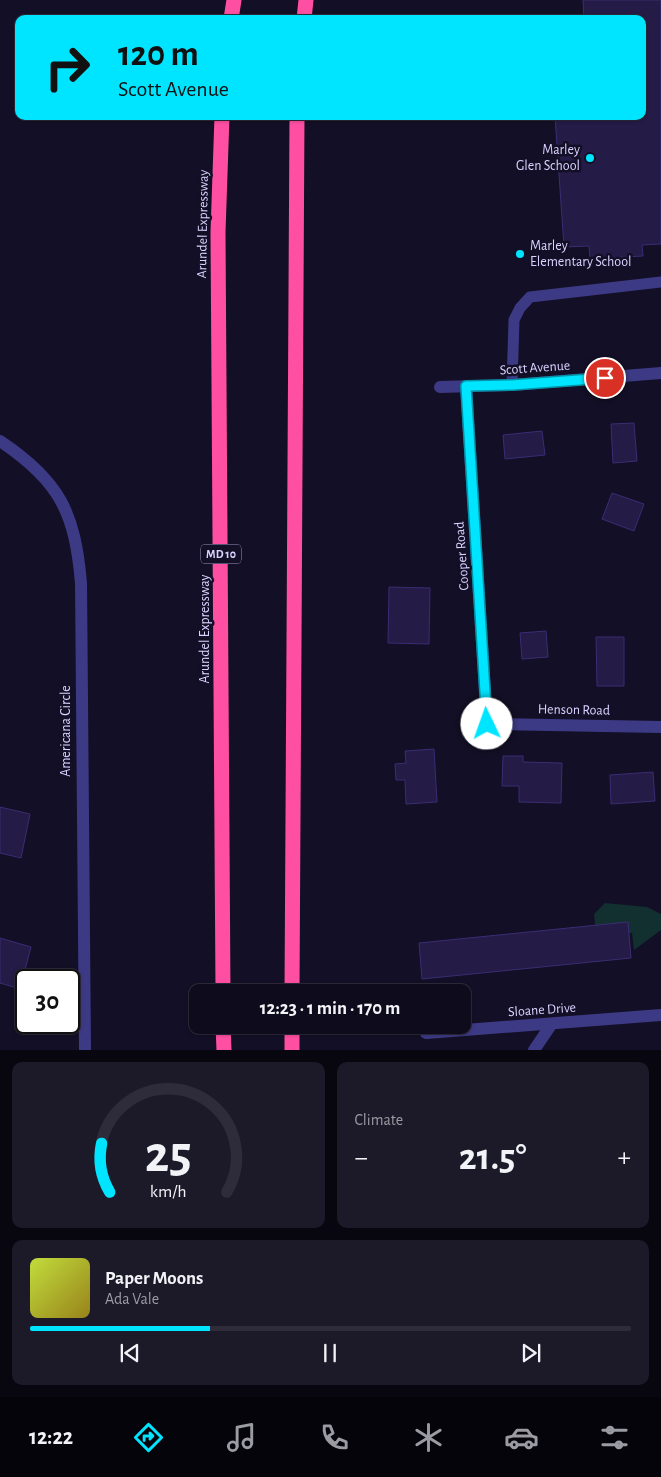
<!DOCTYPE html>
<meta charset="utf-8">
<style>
:root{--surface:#0e0b1c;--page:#1c1929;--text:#f1f3f6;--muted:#9b9ba3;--line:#2e2b3b;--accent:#00e5ff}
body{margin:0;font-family:"Alegreya Sans",sans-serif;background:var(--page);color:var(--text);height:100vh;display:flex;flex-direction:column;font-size:19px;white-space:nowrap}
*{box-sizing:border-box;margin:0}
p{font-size:16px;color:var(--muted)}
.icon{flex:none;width:28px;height:28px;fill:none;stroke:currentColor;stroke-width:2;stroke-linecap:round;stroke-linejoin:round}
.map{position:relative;height:1050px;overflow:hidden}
.sheet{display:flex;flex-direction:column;gap:12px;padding:12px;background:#08060f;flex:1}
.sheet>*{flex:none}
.hud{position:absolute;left:15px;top:15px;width:631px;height:105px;border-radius:10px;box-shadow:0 1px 4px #0004,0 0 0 1px var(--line);background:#00e5ff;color:#111;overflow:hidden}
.speed{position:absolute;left:15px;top:969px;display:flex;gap:10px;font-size:25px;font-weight:700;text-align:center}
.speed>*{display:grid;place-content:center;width:65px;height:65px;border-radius:50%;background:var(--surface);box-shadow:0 1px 4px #0004,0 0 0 1px var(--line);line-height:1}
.speed .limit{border:2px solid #111;border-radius:8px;background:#fff;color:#111}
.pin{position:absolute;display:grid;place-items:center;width:42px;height:42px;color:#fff;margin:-21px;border:2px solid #fff;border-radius:50%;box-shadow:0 1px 5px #0007}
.me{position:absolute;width:55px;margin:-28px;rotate:357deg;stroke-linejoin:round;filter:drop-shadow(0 0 4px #0008)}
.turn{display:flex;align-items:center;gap:18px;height:105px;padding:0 20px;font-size:22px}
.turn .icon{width:65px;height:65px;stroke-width:2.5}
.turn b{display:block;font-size:35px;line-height:42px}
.big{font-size:38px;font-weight:700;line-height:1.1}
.sheet .card{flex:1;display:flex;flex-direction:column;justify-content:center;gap:8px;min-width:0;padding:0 18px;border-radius:10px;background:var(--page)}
.sheet .dial{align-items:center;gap:0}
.dial svg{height:130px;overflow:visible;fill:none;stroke:var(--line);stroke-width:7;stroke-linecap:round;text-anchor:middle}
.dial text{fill:var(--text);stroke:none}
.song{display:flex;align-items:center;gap:15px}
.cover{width:60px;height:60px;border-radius:8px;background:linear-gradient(135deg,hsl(70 70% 55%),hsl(50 70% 35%))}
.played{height:5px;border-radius:2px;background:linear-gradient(90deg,var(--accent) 30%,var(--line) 30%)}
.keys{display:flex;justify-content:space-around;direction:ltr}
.heat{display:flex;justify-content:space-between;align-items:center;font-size:28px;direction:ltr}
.sheet .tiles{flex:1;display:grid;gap:12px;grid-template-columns:1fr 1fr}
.card:last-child{grid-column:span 2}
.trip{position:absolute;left:189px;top:984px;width:282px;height:50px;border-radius:10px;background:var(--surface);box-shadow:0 1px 4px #0004,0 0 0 1px var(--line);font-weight:700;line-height:50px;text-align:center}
.menu{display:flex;height:80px;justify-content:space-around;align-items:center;background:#06040b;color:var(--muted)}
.menu .icon{width:35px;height:35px}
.menu .active{color:var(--accent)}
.menu b{font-size:22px;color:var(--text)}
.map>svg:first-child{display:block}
.green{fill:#12302f}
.building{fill:#241b47;stroke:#3b2d73}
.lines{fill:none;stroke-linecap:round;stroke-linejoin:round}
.lane{stroke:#3d3a85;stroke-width:11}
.street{stroke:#3d3a85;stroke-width:12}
.highway{stroke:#ff4fa3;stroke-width:15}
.route-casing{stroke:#0095a6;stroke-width:12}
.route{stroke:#00e5ff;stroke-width:9}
.poi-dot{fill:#00e5ff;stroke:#130f26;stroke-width:2}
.labels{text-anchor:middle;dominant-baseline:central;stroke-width:5;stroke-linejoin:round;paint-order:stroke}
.shield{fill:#130f26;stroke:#9e99be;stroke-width:1}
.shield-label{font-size:12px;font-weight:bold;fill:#d9d4ff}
.poi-label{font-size:14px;fill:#d9d4ff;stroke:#130f26;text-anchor:end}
.street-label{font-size:14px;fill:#d9d4ff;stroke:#130f26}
</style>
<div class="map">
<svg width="661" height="1050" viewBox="0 0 661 1050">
<rect width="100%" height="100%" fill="#130f26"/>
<path class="green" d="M605,903L647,907L661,914V930L634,950L632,933L596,934L594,914Z"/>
<g class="building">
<path d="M583,0H661V244L642,245L643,256L590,259L589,246L564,247L555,116H642V19H584Z"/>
<path d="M634,423L637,461L613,463L611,424Z"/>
<path d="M542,431L545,455L505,459L503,435Z"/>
<path d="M612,493L644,504L634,531L602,519Z"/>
<path d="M389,587L430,588L429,644L388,643Z"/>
<path d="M546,631L548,657L522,659L520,633Z"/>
<path d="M596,637H624V686H597Z"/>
<path d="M434,749L437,802L406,804L405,780H396L395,764L406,763L405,751Z"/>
<path d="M503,756H523V762L562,763L561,803L519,802V786H502Z"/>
<path d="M653,772L655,801L611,804L610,775Z"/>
<path d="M0,807L30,814L21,858L0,853Z"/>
<path d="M628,922L631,958L422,979L419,943Z"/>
<path d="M0,938L31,947L20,989L0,983Z"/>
</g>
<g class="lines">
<path class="lane" d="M512,385L514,320L520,308L530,297L661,282"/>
<g class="street">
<path d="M466,386L487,724L661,727"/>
<path d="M440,387L512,385L661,373"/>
<path d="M0,441C60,481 75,513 81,583L85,1050"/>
<path d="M426,1033L661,1015"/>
<path d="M534,1050L551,1025"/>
</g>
<g class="highway">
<path d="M231,19L234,0"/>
<path d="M304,19L306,0"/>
<path d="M222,116L218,232L223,992"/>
<path d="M292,992L297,116"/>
<path d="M223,1025L224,1050"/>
<path d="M292,1050V1025"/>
</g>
</g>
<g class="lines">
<g class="route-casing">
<path id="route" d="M487,724L466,386L512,385L605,378"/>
</g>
<use href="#route" class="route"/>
</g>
<g class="poi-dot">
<circle cx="590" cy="158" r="5"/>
<circle cx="520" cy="254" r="5"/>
</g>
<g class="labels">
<rect class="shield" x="201" y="544.5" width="40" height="19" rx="4"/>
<g class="shield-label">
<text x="221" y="554">MD 10</text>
</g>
<g class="poi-label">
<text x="580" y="150">Marley<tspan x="580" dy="16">Glen School</tspan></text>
<text x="530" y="246" text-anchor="start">Marley<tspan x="530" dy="16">Elementary School</tspan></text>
</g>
<g class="street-label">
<text transform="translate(203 224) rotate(-89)">Arundel Expressway</text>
<text transform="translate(535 368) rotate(-4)">Scott Avenue</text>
<text transform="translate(462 556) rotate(-94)">Cooper Road</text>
<text transform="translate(205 629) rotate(-90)">Arundel Expressway</text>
<text transform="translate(574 710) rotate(1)">Henson Road</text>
<text transform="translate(66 731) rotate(-90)">Americana Circle</text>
<text transform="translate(542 1010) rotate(-4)">Sloane Drive</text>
</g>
</g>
</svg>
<div class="speed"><div class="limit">30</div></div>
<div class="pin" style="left:605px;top:378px;background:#d93025"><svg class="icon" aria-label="arrive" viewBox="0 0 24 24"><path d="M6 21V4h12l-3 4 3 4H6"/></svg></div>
<svg class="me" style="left:487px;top:724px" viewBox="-20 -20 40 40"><circle r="19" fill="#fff"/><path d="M0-13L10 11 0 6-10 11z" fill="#00e5ff"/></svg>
<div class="trip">12:23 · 1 min · 170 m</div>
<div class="hud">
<div class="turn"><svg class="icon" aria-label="right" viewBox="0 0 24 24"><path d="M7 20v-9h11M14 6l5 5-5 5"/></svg><div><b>120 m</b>Scott Avenue</div></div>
</div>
</div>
<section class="sheet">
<div class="tiles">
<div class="card dial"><svg viewBox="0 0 100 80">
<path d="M14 69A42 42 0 1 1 86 69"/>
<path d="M14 69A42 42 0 0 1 9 39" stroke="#00e5ff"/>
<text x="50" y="56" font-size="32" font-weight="700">25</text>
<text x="50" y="72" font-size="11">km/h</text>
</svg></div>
<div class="card"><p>Climate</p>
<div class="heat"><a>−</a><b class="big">21.5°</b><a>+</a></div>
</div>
<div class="card">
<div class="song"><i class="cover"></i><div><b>Paper Moons</b><p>Ada Vale</p></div></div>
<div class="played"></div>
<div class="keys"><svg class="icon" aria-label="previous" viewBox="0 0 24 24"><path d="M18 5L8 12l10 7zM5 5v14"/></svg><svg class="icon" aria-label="pause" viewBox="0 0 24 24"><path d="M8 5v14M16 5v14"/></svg><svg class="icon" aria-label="next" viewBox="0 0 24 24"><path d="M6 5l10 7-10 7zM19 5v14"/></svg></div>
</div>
</div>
</section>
<nav class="menu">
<b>12:22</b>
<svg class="icon active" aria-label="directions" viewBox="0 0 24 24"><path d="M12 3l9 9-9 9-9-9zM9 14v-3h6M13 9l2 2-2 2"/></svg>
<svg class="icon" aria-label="music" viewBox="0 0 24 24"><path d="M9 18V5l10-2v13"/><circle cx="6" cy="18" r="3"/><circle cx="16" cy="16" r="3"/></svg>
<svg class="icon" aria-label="phone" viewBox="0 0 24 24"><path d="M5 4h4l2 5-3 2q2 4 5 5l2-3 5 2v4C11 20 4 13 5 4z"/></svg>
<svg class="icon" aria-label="climate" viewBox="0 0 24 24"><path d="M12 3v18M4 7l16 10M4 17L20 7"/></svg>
<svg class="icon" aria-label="car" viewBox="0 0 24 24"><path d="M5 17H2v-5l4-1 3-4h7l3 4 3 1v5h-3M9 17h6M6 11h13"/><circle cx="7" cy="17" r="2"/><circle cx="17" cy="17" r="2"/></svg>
<svg class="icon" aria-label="filters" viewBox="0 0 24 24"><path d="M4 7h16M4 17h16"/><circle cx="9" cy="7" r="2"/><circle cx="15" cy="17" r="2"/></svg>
</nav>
